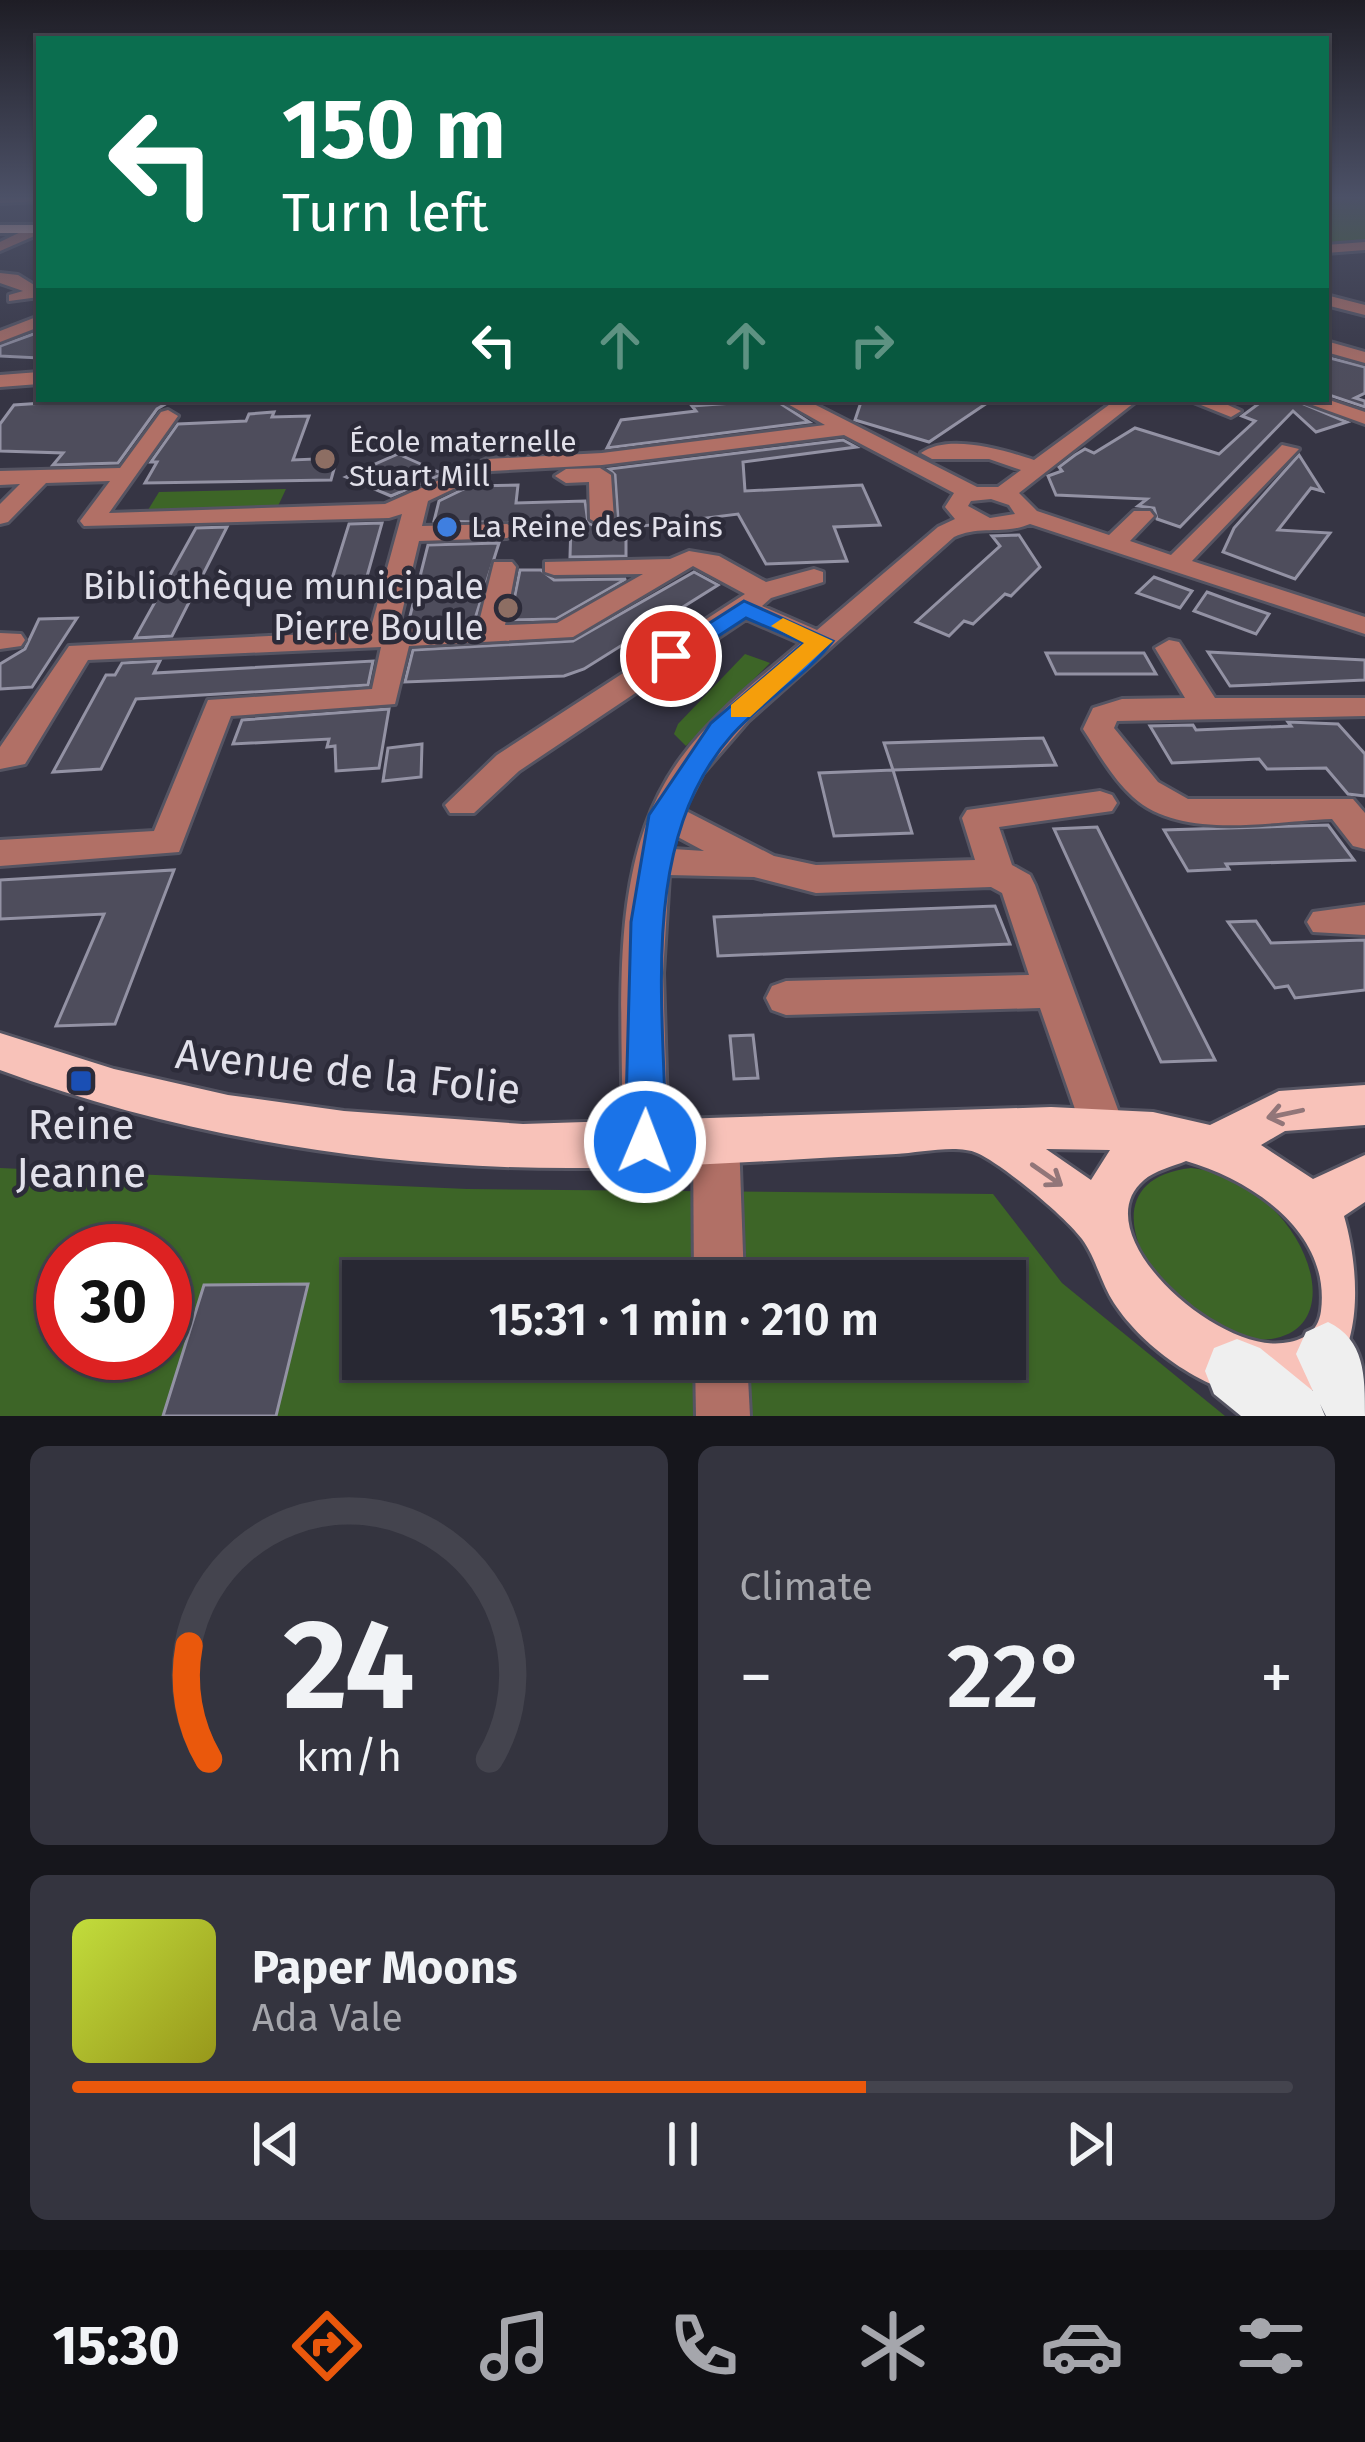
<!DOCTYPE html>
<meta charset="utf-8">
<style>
:root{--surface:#282833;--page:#34343f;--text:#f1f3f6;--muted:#a5a6ac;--line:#44444e;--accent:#ea580c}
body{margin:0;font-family:"Fira Sans",sans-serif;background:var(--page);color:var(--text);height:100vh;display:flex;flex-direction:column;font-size:45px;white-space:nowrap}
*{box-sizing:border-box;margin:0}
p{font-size:39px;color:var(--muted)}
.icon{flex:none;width:66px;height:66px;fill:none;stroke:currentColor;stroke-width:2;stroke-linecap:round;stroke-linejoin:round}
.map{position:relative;height:1416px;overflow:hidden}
.side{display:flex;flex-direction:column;gap:30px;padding:30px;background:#16161c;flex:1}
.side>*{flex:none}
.hud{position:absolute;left:36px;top:36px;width:1293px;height:366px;border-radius:0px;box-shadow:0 3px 9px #0004,0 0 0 3px var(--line);background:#0b6e4f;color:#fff;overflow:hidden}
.speed{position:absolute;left:36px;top:1224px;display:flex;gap:24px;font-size:60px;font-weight:700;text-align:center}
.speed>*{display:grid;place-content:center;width:156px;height:156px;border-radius:50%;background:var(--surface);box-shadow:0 3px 9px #0004,0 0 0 3px var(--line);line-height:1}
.speed .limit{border:18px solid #d22;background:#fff;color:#111}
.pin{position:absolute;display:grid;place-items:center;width:102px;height:102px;color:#fff;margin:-51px;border:6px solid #fff;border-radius:50%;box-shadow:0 3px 12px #0007}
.me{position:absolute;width:132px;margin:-66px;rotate:1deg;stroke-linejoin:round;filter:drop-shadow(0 0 9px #0008)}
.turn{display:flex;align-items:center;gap:42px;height:252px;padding:0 48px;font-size:54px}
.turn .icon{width:156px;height:156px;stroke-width:2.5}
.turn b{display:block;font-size:84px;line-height:102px}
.lanes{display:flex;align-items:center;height:114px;padding:0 48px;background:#0003;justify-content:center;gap:60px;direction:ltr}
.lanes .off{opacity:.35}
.big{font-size:90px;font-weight:600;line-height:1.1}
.side .widget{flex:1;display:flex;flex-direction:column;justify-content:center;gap:18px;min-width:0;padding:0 42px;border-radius:18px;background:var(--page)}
.side .dial{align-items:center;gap:0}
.dial svg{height:312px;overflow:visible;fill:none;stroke:var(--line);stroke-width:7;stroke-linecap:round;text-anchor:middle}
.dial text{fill:var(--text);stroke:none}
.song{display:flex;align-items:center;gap:36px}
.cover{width:144px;height:144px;border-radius:18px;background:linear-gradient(135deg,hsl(70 70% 55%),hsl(60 70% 35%))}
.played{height:12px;border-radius:6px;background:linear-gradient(90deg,var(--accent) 65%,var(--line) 65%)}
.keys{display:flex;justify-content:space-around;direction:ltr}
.heat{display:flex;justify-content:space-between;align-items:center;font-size:66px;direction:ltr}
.side .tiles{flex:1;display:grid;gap:30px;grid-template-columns:1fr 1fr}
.widget:last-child{grid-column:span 2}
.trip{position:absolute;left:342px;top:1260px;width:684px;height:120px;border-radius:0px;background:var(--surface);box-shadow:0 3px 9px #0004,0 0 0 3px var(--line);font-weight:600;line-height:120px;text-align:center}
.menu{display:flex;height:192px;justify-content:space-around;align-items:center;background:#101014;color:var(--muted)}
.menu .icon{width:84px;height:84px}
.menu .on{color:var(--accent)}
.menu b{font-size:54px;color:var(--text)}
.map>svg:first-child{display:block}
.green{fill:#3d6527;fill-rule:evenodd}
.building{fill:#4e4d5c;stroke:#9392a4;stroke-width:3}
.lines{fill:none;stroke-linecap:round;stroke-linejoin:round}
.minor-casing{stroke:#555462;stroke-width:6}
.major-casing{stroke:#555462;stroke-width:6}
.highway-casing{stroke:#555462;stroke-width:6}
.minor{fill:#b17066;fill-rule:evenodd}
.major{fill:#f8c2b9;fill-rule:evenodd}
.highway{fill:#efefef;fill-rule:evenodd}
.oneway{stroke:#927679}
.route{fill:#1a73e8;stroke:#114b97;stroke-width:3}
.slow{fill:#f59e0b}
.education-dot{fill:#8d6e63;stroke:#2c2b39;stroke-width:4.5}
.shop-dot{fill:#3f7fe0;stroke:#2c2b39;stroke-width:4.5}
.transit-dot{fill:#1a4fb4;stroke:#2c2b39;stroke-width:4.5}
.labels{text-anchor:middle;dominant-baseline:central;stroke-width:9;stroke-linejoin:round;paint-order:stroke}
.far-poi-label{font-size:30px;fill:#e1e0ea;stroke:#2c2b39;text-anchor:start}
.poi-label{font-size:36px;fill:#e1e0ea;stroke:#2c2b39;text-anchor:end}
.near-street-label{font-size:42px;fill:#e1e0ea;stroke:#2c2b39}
.near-poi-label{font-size:42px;fill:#e1e0ea;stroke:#2c2b39}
</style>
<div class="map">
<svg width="1365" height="1416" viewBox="0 0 1365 1416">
<rect width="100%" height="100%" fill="#363544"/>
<g class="green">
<path d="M1326,197H1365V242L1326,243Z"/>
<path d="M286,489L278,506L148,510L159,492Z"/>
<path d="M745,654L770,663L686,746L674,734L678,724Z"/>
<path d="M0,1168L467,1189L993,1194L1062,1283L1225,1416H0ZM63,1251H165V1353H63ZM363,1281H1005V1359H363Z"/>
<path d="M1191,1168C1300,1179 1365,1339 1258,1340C1174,1341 1065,1182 1191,1168Z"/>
</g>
<g class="building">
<path d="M39,332V358L0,356V346Z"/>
<path d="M1326,357L1365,367V393L1355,398L1365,401V407L1326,394Z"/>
<path d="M102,399H174L157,409L118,463L53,465L63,453L0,451V424L14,405Z"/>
<path d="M862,399H993L929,442L855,420Z"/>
<path d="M1265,399H1292L1347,422L1316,432L1293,411L1180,527L1157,519L1154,508L1138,506L1147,499L1056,495L1048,476L1062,471L1059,467L1075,455L1085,449L1094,453L1135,428L1219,454L1255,421L1242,416Z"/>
<path d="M775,400L809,422L607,448L621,420L696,411L692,406Z"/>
<path d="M274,412L272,417L309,416L293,460L337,458L331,480L145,483L157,462H151L178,424L246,421L249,414Z"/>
<path d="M843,440L856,447L743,462L745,491L862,485L880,525L834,527L847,561L766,564L738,514L626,528V556L570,557L571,524L434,521L439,501L470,486L518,485L516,503L585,501L588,523L604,530L618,519L615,475L609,469Z"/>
<path d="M398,454L443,474L391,496L346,477Z"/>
<path d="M1299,455L1322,491L1311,488L1278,530L1330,533L1295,579L1223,552L1234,528Z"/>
<path d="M382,523L366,580L331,582L349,524Z"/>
<path d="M227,527L172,636L135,638L196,528Z"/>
<path d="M1019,535L1040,567L1011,596L1005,594L973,624L964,621L949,636L916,622L1000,546L992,536Z"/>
<path d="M499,543L474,622L408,624L428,545Z"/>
<path d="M520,570H541L554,580L626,579L556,619L510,620Z"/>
<path d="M694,572L718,585L584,669L564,676L405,682L413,650L573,641Z"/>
<path d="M1154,577L1192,591L1180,608L1137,593Z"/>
<path d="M1207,592L1237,603L1269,614L1256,634L1194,611Z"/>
<path d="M77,618L32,687L0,689V664L25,649L39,619Z"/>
<path d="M1208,652L1365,660V680L1230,686Z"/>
<path d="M1046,653H1144L1156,674H1056Z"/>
<path d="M160,661L154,673L373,661L368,685L136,699L101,769L53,772L106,675H115L122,663Z"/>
<path d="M389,709L379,768L336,771L335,746L327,747L329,739L233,744L242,720Z"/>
<path d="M1288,722L1338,724L1365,754V796L1348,794L1326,768L1267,769L1259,759L1172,763L1150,726L1193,725L1196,730L1291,726Z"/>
<path d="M1043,738L1056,765L893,770L884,743Z"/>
<path d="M422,744L421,777L383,781L388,748Z"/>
<path d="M893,770L912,833L834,836L819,773Z"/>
<path d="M1328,825L1354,860L1226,864L1229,869L1188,871L1164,830Z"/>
<path d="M1097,827L1215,1060L1161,1062L1054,829Z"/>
<path d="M174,870L115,1024L56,1026L104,914L0,919V880Z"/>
<path d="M995,906L1010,944L718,956L714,917Z"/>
<path d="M1256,921L1271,943L1365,940V990L1295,998L1288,986L1275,988L1228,922Z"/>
<path d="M753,1035L758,1078L734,1079L730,1036Z"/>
<path d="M308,1284L276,1416H163L204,1285Z"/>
</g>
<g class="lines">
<g class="minor-casing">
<g id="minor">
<path d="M0,197H39V201L0,203Z"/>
<path d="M31,227H39V234L0,251V242Z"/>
<path d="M1365,242V250L1326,253V245Z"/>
<path d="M0,273L18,275L39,288V297L9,301V295L23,291L0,283Z"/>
<path d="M1326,295L1365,305V315L1326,305Z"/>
<path d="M39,316V327L0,342V331Z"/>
<path d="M1326,341L1365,352V363L1326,352Z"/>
<path d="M39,372V384L0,387V375Z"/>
<path d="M779,399H804L977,487H998L1021,470L989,459H932L921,453C948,433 1004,450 1034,460L1117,399H1139L1019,493L1037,511L1109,535L1134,511H1150L1154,516L1130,541L1171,555L1282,445L1299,449L1192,561L1365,617V634L1030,524C1004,535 979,525 954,537L748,721L703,773L684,810L774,856L816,865L975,860L962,818L967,810L1100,791L1112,795L1117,803L1112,811L999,827L1012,865L1030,875L1035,885L1124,1126L1118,1141L1102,1147L1086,1141L1040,1008L786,1015L772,1010L766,998L772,986L786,981L1029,975L1002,893L991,887L816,893L754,877L669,875L663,973L668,1142L661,1157L645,1163L629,1157L622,1142C625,1017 603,864 681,758C714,713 759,679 801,643L746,619L519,771L474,813H450L445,805L497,755L745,594L693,566L573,637L409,646L395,704L231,716L179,852L0,866V840L154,831L208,700L372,689L381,647L88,660L25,764L0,769V747L69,646L370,631L402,514L389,518L84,526L80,521L110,481L46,483L8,522L0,524V504L20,484L0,485V471L120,468L161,412L168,410L178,416L109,513L385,504L487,459L602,453L825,425ZM844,435L954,493L945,507L955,519L938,527L817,630L762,606L771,598L823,582V572L814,569L766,582L719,556L689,551L670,559L545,562V572L554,575L643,574L557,623L505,625L516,567L512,562H494L478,626L398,629L419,541L507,538L519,531L507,524L422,526L428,501L491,471L602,465ZM991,499L1009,505L1015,514L990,518L968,506L971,501ZM676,836L704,851L673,849Z"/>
<path d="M1186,399H1215L1241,411L1231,417Z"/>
<path d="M1296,399H1326L1365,412V424Z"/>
<path d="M600,468L611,475L614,519L602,526L590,519L589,482L566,483L555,476L566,469Z"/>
<path d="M0,633L21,634L25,640L21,646L0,649Z"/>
<path d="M1169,640L1179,642L1215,698H1365V716L1117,721L1114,728L1158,782L1188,799H1353L1365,813V849L1353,846L1332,819C1271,821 1181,841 1133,797C1112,778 1098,752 1083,729L1093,708L1122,699L1185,698L1155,648Z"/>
<path d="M1365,905V935L1313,932L1307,922L1313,912Z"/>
<path d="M716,1118L732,1124L739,1139L744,1281H694L693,1139L700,1124Z"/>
<path d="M695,1359H747L750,1416H696Z"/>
</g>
</g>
<g class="major-casing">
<g id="major">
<rect x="0" y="225" width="39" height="8"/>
<path d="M0,1033L114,1069L228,1095L344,1111L523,1124L1051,1107L1153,1112L1210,1125L1279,1091L1365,1085V1125L1285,1131L1261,1145L1313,1179L1365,1155V1202L1344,1216C1365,1288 1365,1408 1264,1399C1208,1394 1144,1349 1114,1303C1101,1283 1096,1258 1082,1239C1065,1216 1002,1164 977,1153C957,1144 918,1153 896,1154C793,1159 690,1167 587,1168C387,1170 188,1139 0,1070ZM1046,1149L1110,1150L1091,1180ZM1186,1161C1252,1180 1331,1232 1321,1311C1318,1333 1302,1341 1283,1343C1215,1352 1082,1232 1144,1180C1154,1171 1174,1166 1186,1161Z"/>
</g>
</g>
<g class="highway-casing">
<path id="highway" d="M1328,1322C1365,1340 1365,1375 1365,1416H1326L1320,1404L1325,1416H1241L1214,1394L1205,1371L1214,1348L1237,1339L1260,1348L1313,1391L1296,1354L1306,1332Z"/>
</g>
<use href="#minor" class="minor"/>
<use href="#major" class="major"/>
<use href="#highway" class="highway"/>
</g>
<defs><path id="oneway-shaft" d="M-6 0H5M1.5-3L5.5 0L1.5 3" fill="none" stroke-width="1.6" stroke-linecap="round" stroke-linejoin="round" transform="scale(3)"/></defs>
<g class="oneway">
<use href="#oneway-shaft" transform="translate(1285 1114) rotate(168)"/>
<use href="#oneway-shaft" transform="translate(1047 1175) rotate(35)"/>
</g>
<linearGradient id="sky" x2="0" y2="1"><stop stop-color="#1e1d25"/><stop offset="0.5" stop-color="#4c5167"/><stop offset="1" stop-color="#4c5167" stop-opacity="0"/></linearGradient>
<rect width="1365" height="395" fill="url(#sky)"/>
<path class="route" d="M744,601L833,641C805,677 762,701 732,735C637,841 665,1010 666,1142L660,1156L645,1161L631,1156L625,1142L631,922L649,815L711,723L804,643L746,618L680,661L671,663L658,656Z"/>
<path class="slow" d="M783,618L833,641L750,717H731V705L804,643L771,626Z"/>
<g class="education-dot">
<circle cx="325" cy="459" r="12"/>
<circle cx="508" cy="608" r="12"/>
</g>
<circle class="shop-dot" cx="447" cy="527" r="12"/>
<rect class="transit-dot" x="69" y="1069" width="24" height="24" rx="6"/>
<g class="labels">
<g class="far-poi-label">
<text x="349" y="442">École maternelle<tspan x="349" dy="34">Stuart Mill</tspan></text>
<text x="471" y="527">La Reine des Pains</text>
</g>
<g class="poi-label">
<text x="484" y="587">Bibliothèque municipale<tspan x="484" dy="41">Pierre Boulle</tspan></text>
</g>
<g class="near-street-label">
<text transform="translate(348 1072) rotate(6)">Avenue de la Folie</text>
</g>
<g class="near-poi-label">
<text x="81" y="1125">Reine<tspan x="81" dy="48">Jeanne</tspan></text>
</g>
</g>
</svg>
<div class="speed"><div class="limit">30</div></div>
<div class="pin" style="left:671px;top:656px;background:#d93025"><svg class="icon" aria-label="arrive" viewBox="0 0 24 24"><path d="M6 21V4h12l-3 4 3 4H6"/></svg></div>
<svg class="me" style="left:645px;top:1142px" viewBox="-20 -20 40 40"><circle r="17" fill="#1a73e8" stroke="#fff" stroke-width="3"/><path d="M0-11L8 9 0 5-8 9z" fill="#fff"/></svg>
<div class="trip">15:31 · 1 min · 210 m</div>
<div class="hud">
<div class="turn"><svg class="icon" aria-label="left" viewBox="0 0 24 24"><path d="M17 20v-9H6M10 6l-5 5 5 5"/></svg><div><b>150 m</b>Turn left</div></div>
<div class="lanes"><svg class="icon" aria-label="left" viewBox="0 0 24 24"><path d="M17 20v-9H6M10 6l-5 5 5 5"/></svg><svg class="icon off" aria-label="ahead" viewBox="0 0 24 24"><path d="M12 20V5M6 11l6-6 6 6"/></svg><svg class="icon off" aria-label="ahead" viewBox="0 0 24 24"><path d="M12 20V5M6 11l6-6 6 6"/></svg><svg class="icon off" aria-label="right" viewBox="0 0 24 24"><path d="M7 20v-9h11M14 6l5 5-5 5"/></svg></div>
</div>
</div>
<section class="side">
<div class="tiles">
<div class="widget dial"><svg viewBox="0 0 100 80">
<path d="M14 69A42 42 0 1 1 86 69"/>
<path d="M14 69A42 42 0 0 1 9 40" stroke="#ea580c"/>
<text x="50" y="56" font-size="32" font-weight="700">24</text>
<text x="50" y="72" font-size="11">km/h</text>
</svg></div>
<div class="widget"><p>Climate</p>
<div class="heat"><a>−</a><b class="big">22°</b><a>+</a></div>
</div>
<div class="widget">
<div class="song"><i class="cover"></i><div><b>Paper Moons</b><p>Ada Vale</p></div></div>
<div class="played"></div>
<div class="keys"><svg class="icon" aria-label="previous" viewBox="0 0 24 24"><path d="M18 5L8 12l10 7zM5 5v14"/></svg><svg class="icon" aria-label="pause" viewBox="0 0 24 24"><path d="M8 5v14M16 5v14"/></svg><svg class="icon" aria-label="next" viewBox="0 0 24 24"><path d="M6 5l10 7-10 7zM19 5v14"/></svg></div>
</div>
</div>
</section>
<nav class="menu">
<b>15:30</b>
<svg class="icon on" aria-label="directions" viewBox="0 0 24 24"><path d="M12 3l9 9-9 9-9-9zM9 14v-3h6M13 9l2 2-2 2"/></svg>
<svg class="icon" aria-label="music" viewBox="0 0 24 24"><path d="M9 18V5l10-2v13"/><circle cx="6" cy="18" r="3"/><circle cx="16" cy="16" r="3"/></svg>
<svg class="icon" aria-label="phone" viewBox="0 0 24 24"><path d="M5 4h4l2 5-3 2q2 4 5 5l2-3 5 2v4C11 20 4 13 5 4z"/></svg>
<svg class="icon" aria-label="climate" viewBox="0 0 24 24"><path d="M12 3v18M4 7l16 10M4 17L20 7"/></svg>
<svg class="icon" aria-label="car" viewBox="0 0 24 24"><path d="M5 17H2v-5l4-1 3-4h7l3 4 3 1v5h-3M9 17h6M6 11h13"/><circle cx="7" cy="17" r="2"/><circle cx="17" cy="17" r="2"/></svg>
<svg class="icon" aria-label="filters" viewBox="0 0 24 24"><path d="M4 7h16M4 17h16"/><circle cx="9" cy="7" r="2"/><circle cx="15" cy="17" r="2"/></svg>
</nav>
